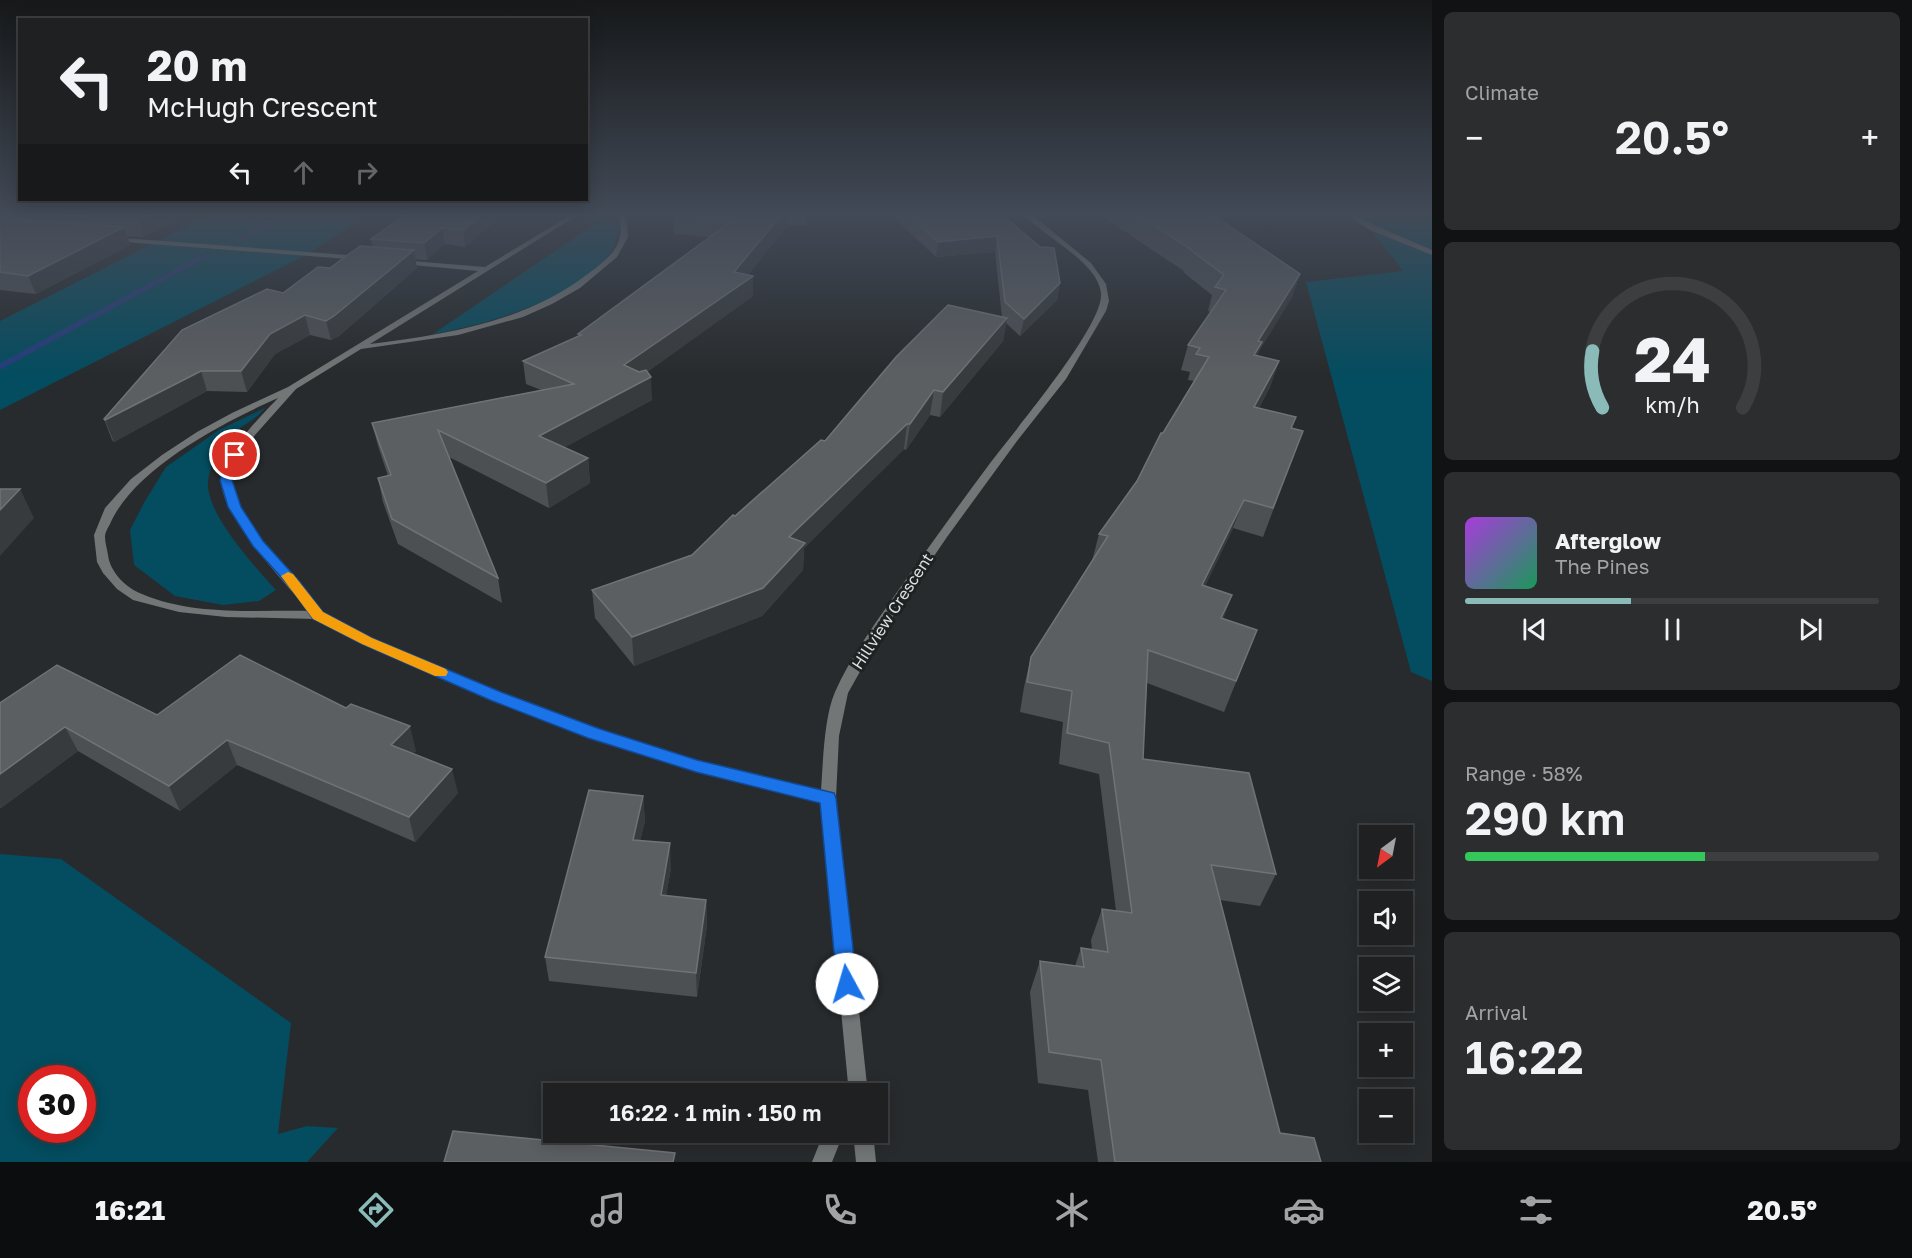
<!DOCTYPE html>
<meta charset="utf-8">
<style>
:root{--surface:#1e2022;--page:#2b2d2f;--text:#f1f3f6;--muted:#a1a3a5;--line:#3c3e40;--accent:#8bbbb9}
body{margin:0;font-family:"Golos Text",sans-serif;background:var(--page);color:var(--text);height:100vh;display:flex;flex-direction:column;font-size:22px;white-space:nowrap}
*{box-sizing:border-box;margin:0}
p{font-size:20px;color:var(--muted)}
.icon{flex:none;width:33px;height:33px;fill:none;stroke:currentColor;stroke-width:2;stroke-linecap:round;stroke-linejoin:round}
.map{position:relative;flex:1;overflow:hidden}
.sheet{display:flex;flex-direction:column;gap:12px;padding:12px;background:#101213;width:480px}
.sheet>*{flex:none}
.top-card{position:absolute;left:18px;top:18px;width:570px;height:183px;border-radius:0px;box-shadow:0 3px 15px #0003,0 0 0 2px var(--line);background:#1e2022;color:var(--text);overflow:hidden}
.needle{width:39px;rotate:212deg}
.fabs{position:absolute;left:1359px;top:825px;display:grid;gap:12px}
.fabs a{display:grid;place-items:center;width:54px;height:54px;border-radius:0px;background:var(--surface);box-shadow:0 3px 15px #0003,0 0 0 2px var(--line);font-size:30px}
.speed{position:absolute;left:18px;top:1065px;display:flex;gap:12px;font-size:30px;font-weight:700;text-align:center}
.speed>*{display:grid;place-content:center;width:78px;height:78px;border-radius:50%;background:var(--surface);box-shadow:0 3px 15px #0003,0 0 0 2px var(--line);line-height:1}
.speed .limit{border:9px solid #d22;background:#fff;color:#111}
.pin{position:absolute;display:grid;place-items:center;width:51px;height:51px;color:#fff;margin:-26px;border:3px solid #fff;border-radius:50%;box-shadow:0 2px 6px #0007}
.me{position:absolute;width:66px;margin:-33px;rotate:354deg;stroke-linejoin:round;filter:drop-shadow(0 0 4px #0008)}
.turn{display:flex;align-items:center;gap:21px;height:126px;padding:0 30px;font-size:27px}
.turn .icon{width:78px;height:78px;stroke-width:2.5}
.turn b{display:block;font-size:42px;line-height:51px}
.lanes{display:flex;align-items:center;height:57px;padding:0 30px;background:#0003;justify-content:center;gap:30px;direction:ltr}
.lanes .off{opacity:.35}
.big{font-size:45px;font-weight:600;line-height:1.1}
.sheet .tile{flex:1;display:flex;flex-direction:column;justify-content:center;gap:9px;min-width:0;padding:0 21px;border-radius:9px;background:var(--page)}
.sheet .dial{align-items:center;gap:0}
.dial svg{height:156px;overflow:visible;fill:none;stroke:var(--line);stroke-width:7;stroke-linecap:round;text-anchor:middle}
.dial text{fill:var(--text);stroke:none}
.song{display:flex;align-items:center;gap:18px}
.cover{width:72px;height:72px;border-radius:9px;background:linear-gradient(135deg,hsl(280 70% 55%),hsl(150 70% 35%))}
.played{height:6px;border-radius:3px;background:linear-gradient(90deg,var(--accent) 40%,var(--line) 40%)}
.keys{display:flex;justify-content:space-around;direction:ltr}
.heat{display:flex;justify-content:space-between;align-items:center;font-size:33px;direction:ltr}
.charge{height:9px;border-radius:4px;background:linear-gradient(90deg,#34c759 58%,var(--line) 0)}
.trip{position:absolute;left:543px;top:1083px;width:345px;height:60px;border-radius:0px;background:var(--surface);box-shadow:0 3px 15px #0003,0 0 0 2px var(--line);font-weight:600;line-height:60px;text-align:center}
.tabs{display:flex;height:96px;justify-content:space-around;align-items:center;background:#0c0d0e;color:var(--muted)}
.tabs .icon{width:42px;height:42px}
.tabs .selected{color:var(--accent)}
.tabs b{font-size:27px;color:var(--text)}
main{display:flex;flex:1;min-height:0}
.map>svg:first-child{display:block}
.green{fill:#044c5f;fill-rule:evenodd}
.lines{fill:none;stroke-linecap:round;stroke-linejoin:round}
.stream{fill:#223e7b;fill-rule:evenodd}
.minor{fill:#737676;fill-rule:evenodd}
.wall{fill:#4d5053}
.shaded-wall{fill:#383b3d}
.building{fill:#5c5f62;stroke:#707376;stroke-width:1.5}
.route{fill:#1a73e8;stroke:#114b97;stroke-width:1.5}
.slow{fill:#f59e0b}
.labels{text-anchor:middle;dominant-baseline:central;stroke-width:6;stroke-linejoin:round;paint-order:stroke}
.street-label{font-size:16px;fill:#dddfe0;stroke:#1e2223}
</style>
<main>
<div class="map">
<svg width="1432" height="1162" viewBox="0 0 1432 1162">
<rect width="100%" height="100%" fill="#282b2d"/>
<g class="green">
<path d="M213,213H369L308,254L0,410V321Z"/>
<path d="M1358,213H1432V681L1411,672L1306,282L1403,271Z"/>
<path d="M604,218L619,226C617,234 616,246 611,252C578,298 487,325 433,334Z"/>
<path d="M265,408C254,422 237,427 226,440C217,451 207,473 208,487C211,519 255,567 276,590L259,601L223,605L175,596L134,565L130,530L145,501L166,467L219,430Z"/>
<path d="M0,854L61,859L291,1023L278,1134L307,1126L338,1128L307,1162H0ZM82,1078V1130H32V1078Z"/>
</g>
<g class="lines">
<g class="stream">
<path d="M282,213H291L240,242L233,240Z"/>
<path d="M203,254L210,256L0,370V363Z"/>
</g>
<g class="minor">
<path d="M574,213H581L370,344C447,334 526,322 589,273C612,256 627,243 618,213H624L627,222L628,237L617,257L580,288L552,304L523,317L458,335L361,349L296,389L255,435L240,455L231,480L239,507L262,541L323,612L372,638L501,693L599,729L697,761L821,791C823,762 824,717 835,692C850,658 874,625 895,595C925,552 956,509 988,466C1010,436 1105,325 1101,293C1097,260 1041,236 1023,213H1030L1091,263L1106,284L1109,301L1106,311L1066,379L1017,441L947,537L881,634L848,693L839,736L836,798L868,1094H849L821,802L696,771L589,737L491,699L362,644L317,619L226,617L179,612L133,600L117,589L103,573L97,562L94,535L105,508L131,479L162,455L197,432L232,413L288,387L478,271L402,264L398,262L399,260L485,267ZM278,398C262,415 220,457 221,481C223,519 284,581 309,611C255,610 193,616 142,594C126,588 110,572 108,555C107,549 105,542 105,537C105,532 108,528 110,524C134,468 224,422 278,398Z"/>
<path d="M1343,213H1350L1376,226L1432,250V255L1370,230Z"/>
<path d="M109,237L361,256L365,258L361,260L112,241L108,239Z"/>
<path d="M824,1132H844L832,1162H812Z"/>
<path d="M853,1132H873L876,1162H856Z"/>
</g>
</g>
<g class="wall">
<path d="M0,213H191L144,237L127,236L130,245L36,294L0,290Z"/>
<path d="M506,213L465,247L445,244L427,260L415,259L417,268L339,336L331,340L310,335L275,354L247,392L207,391L114,442L112,440L104,419L283,293L330,268L373,247L371,239Z"/>
<path d="M675,213H811L806,226L788,225L748,275L753,276V296L647,372L652,400L564,447L588,458L590,483L549,508L449,457L498,578L502,603L398,544L383,502L378,478L388,476L378,446L372,423L541,390L526,384L523,361L579,336L578,334L709,237L674,234L673,215Z"/>
<path d="M889,213H1000L1060,283L1057,300L1020,336L1006,323L1003,341L940,417L930,415L906,450L904,449L804,548L803,570L762,616L634,666L595,618L592,590L692,555L735,516L825,441L1002,317L995,252L936,257Z"/>
<path d="M1097,213H1210L1300,274L1292,297L1259,351L1257,356L1279,361L1270,387L1259,408L1296,417L1292,428L1303,431L1263,537L1233,528L1205,586L1232,595L1223,619L1257,630L1224,712L1147,683L1143,759L1276,874L1260,906L1220,900L1280,1133L1321,1162H1098L1088,1090L1038,1083L1030,992L1040,961L1075,966L1081,948L1092,950L1091,940L1102,909L1116,911L1099,774L1059,764L1063,722L1020,712L1024,687L1031,657L1092,561L1099,534L1137,481L1163,433L1194,381L1188,380L1190,372L1181,370L1188,345L1211,312L1208,311L1212,295L1183,272L1184,271Z"/>
<path d="M0,703L157,715L416,751L413,753L458,793L415,842L237,765L180,811L78,751L1,808L0,807Z"/>
<path d="M643,796L645,821L640,840L671,868L666,896L706,900L707,925L697,997L549,981L545,957Z"/>
</g>
<g class="shaded-wall">
<path d="M153,213H191L144,237L138,220Z"/>
<path d="M485,213H506L465,247L463,230Z"/>
<path d="M783,213H788V225L740,285L753,276V296L625,388L624,365L734,272Z"/>
<path d="M806,213H811L806,226Z"/>
<path d="M124,227L130,245L36,294L28,276Z"/>
<path d="M442,228L445,244L427,260L424,243Z"/>
<path d="M997,236L995,252L936,257L938,242Z"/>
<path d="M414,250L417,268L339,336L331,340L326,321Z"/>
<path d="M1300,274L1292,297L1259,351L1253,367L1245,381L1258,341Z"/>
<path d="M1060,283L1057,300L1020,336L1024,319Z"/>
<path d="M305,315L310,335L275,354L247,392L241,371L270,334Z"/>
<path d="M1007,318L1003,341L940,417L943,392Z"/>
<path d="M1279,361L1270,387L1245,434L1254,407Z"/>
<path d="M201,371L207,391L114,442L105,420Z"/>
<path d="M651,377L652,400L542,460L539,436Z"/>
<path d="M934,390L930,415L906,450L910,424Z"/>
<path d="M907,424L904,449L804,548L803,570L762,616L634,666L632,637L789,537Z"/>
<path d="M588,458L590,483L549,508L546,483Z"/>
<path d="M20,489L34,518L0,556V510Z"/>
<path d="M1244,500L1233,528L1191,614L1202,585Z"/>
<path d="M1232,595L1221,624V618Z"/>
<path d="M410,726L416,751L398,769L391,745Z"/>
<path d="M65,727L78,751L1,808L0,806V774Z"/>
<path d="M227,740L237,765L180,811L169,786Z"/>
<path d="M452,769L458,793L415,842L409,817Z"/>
<path d="M643,796L645,821L635,864L633,840Z"/>
<path d="M670,843L671,868L662,920L661,895Z"/>
<path d="M706,900L707,925L697,997L696,973Z"/>
</g>
<g class="building">
<path d="M38,213H153L138,220Z"/>
<path d="M408,213H485L463,230L442,228L424,243L371,239Z"/>
<path d="M675,213H783L734,272L753,276L624,365L639,372L646,370L651,377L539,436L588,458L546,483L438,430L498,578L392,519L378,478L391,475L372,423L574,384L523,361L581,335L578,334L733,220L673,215Z"/>
<path d="M906,213H1000L1040,247L1054,248L1060,283L1024,319L1005,302L997,236L938,242Z"/>
<path d="M1134,213H1210L1300,274L1258,341L1262,342L1254,355L1279,361L1254,407L1296,417L1291,428L1303,431L1273,508L1244,500L1202,585L1232,595L1221,618L1257,630L1236,681L1148,650L1143,759L1249,773L1276,874L1211,865L1280,1133L1314,1138L1321,1162H1115L1101,1060L1049,1052L1040,961L1084,967L1081,948L1108,952L1102,909L1132,913L1109,743L1067,733L1072,691L1027,682L1031,657L1108,536L1099,534L1137,481L1161,433H1163L1209,357L1196,354L1200,348L1188,345L1226,290L1215,287L1224,275L1189,249L1192,250Z"/>
<path d="M0,218L124,227L28,276L0,272Z"/>
<path d="M360,246L414,250L334,316L326,321L305,315L270,334L241,371H201L105,420L104,419L182,330L267,289L283,293L318,267L330,268Z"/>
<path d="M948,305L1007,318L943,392L934,390L910,424H907L789,537L805,543L763,588L632,637L592,590L692,555L733,515L735,516L821,440L825,441L896,357Z"/>
<path d="M0,489H20L0,510Z"/>
<path d="M240,655L346,708L351,704L410,726L391,745L452,769L409,817L227,740L169,786L65,727L0,774V703L57,665L157,715Z"/>
<path d="M589,790L643,796L633,840L670,843L661,895L706,900L696,973L545,957Z"/>
<path d="M453,1131L675,1153L673,1162H444Z"/>
</g>
<linearGradient id="sky" x2="0" y2="1"><stop stop-color="#161819"/><stop offset="0.57" stop-color="#424a57"/><stop offset="1" stop-color="#424a57" stop-opacity="0"/></linearGradient>
<rect width="1432" height="375" fill="url(#sky)"/>
<path class="route" d="M235,452L240,455L232,480L241,507L263,541L299,581L323,612L372,638L501,692L600,729L697,760L834,793L836,798L857,984L854,990L847,993L840,990L837,984L820,803L696,772L588,738L490,700L362,644L313,619L290,587L253,546L228,507L220,480L229,455Z"/>
<path class="slow" d="M288,572L293,574L323,612L372,638L446,669L448,672L446,676H435L362,644L313,619L281,576Z"/>
<g class="labels">
<g class="street-label">
<text transform="translate(892 611) rotate(-57)">Hillview Crescent</text>
</g>
</g>
</svg>
<div class="fabs">
<a><svg class="needle" viewBox="-14 -14 28 28"><path d="M0-13l5 13h-10z" fill="#e53935"/><path d="M0 13l5-13h-10z" fill="#a1a3a5"/></svg></a>
<a><svg class="icon" aria-label="sound" viewBox="0 0 24 24"><path d="M4 9h4l5-4v14l-5-4H4zM17 9q2 3 0 6"/></svg></a>
<a><svg class="icon" aria-label="layers" viewBox="0 0 24 24"><path d="M12 4l9 5-9 5-9-5zM3 14l9 5 9-5"/></svg></a>
<a>+</a>
<a>−</a>
</div>
<div class="speed"><div class="limit">30</div></div>
<div class="pin" style="left:235px;top:455px;background:#d93025"><svg class="icon" aria-label="arrive" viewBox="0 0 24 24"><path d="M6 21V4h12l-3 4 3 4H6"/></svg></div>
<svg class="me" style="left:847px;top:984px" viewBox="-20 -20 40 40"><circle r="19" fill="#fff"/><path d="M0-13L10 11 0 6-10 11z" fill="#1a73e8"/></svg>
<div class="trip">16:22 · 1 min · 150 m</div>
<div class="top-card">
<div class="turn"><svg class="icon" aria-label="left" viewBox="0 0 24 24"><path d="M17 20v-9H6M10 6l-5 5 5 5"/></svg><div><b>20 m</b>McHugh Crescent</div></div>
<div class="lanes"><svg class="icon" aria-label="left" viewBox="0 0 24 24"><path d="M17 20v-9H6M10 6l-5 5 5 5"/></svg><svg class="icon off" aria-label="ahead" viewBox="0 0 24 24"><path d="M12 20V5M6 11l6-6 6 6"/></svg><svg class="icon off" aria-label="right" viewBox="0 0 24 24"><path d="M7 20v-9h11M14 6l5 5-5 5"/></svg></div>
</div>
</div>
<section class="sheet">
<div class="tile"><p>Climate</p>
<div class="heat"><a>−</a><b class="big">20.5°</b><a>+</a></div>
</div>
<div class="tile dial"><svg viewBox="0 0 100 80">
<path d="M14 69A42 42 0 1 1 86 69"/>
<path d="M14 69A42 42 0 0 1 9 40" stroke="#8bbbb9"/>
<text x="50" y="56" font-size="32" font-weight="700">24</text>
<text x="50" y="72" font-size="11">km/h</text>
</svg></div>
<div class="tile">
<div class="song"><i class="cover"></i><div><b>Afterglow</b><p>The Pines</p></div></div>
<div class="played"></div>
<div class="keys"><svg class="icon" aria-label="previous" viewBox="0 0 24 24"><path d="M18 5L8 12l10 7zM5 5v14"/></svg><svg class="icon" aria-label="pause" viewBox="0 0 24 24"><path d="M8 5v14M16 5v14"/></svg><svg class="icon" aria-label="next" viewBox="0 0 24 24"><path d="M6 5l10 7-10 7zM19 5v14"/></svg></div>
</div>
<div class="tile"><p>Range · 58%</p><b class="big">290 km</b><div class="charge"></div></div>
<div class="tile"><p>Arrival</p><b class="big">16:22</b></div>
</section>
</main>
<nav class="tabs">
<b>16:21</b>
<svg class="icon selected" aria-label="directions" viewBox="0 0 24 24"><path d="M12 3l9 9-9 9-9-9zM9 14v-3h6M13 9l2 2-2 2"/></svg>
<svg class="icon" aria-label="music" viewBox="0 0 24 24"><path d="M9 18V5l10-2v13"/><circle cx="6" cy="18" r="3"/><circle cx="16" cy="16" r="3"/></svg>
<svg class="icon" aria-label="phone" viewBox="0 0 24 24"><path d="M5 4h4l2 5-3 2q2 4 5 5l2-3 5 2v4C11 20 4 13 5 4z"/></svg>
<svg class="icon" aria-label="climate" viewBox="0 0 24 24"><path d="M12 3v18M4 7l16 10M4 17L20 7"/></svg>
<svg class="icon" aria-label="car" viewBox="0 0 24 24"><path d="M5 17H2v-5l4-1 3-4h7l3 4 3 1v5h-3M9 17h6M6 11h13"/><circle cx="7" cy="17" r="2"/><circle cx="17" cy="17" r="2"/></svg>
<svg class="icon" aria-label="filters" viewBox="0 0 24 24"><path d="M4 7h16M4 17h16"/><circle cx="9" cy="7" r="2"/><circle cx="15" cy="17" r="2"/></svg>
<b>20.5°</b>
</nav>
